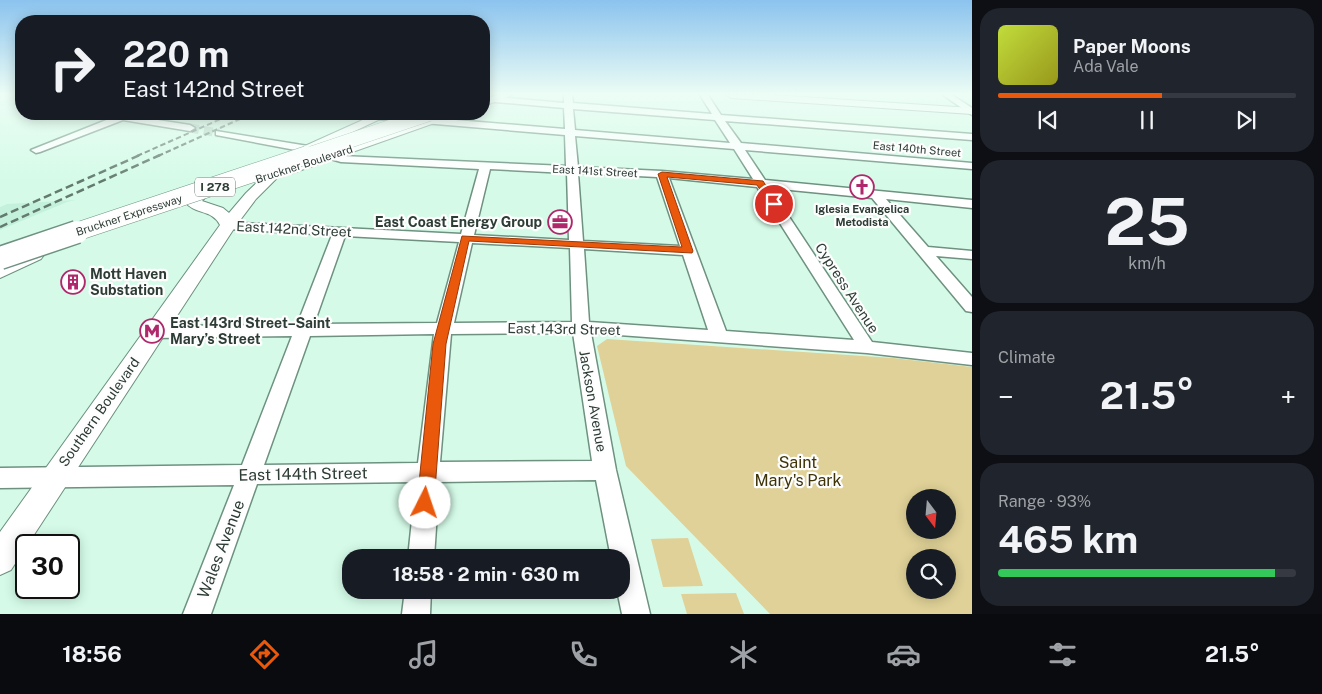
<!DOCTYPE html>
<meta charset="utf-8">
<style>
:root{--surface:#171b24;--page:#20242c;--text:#f1f3f6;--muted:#9ea1a6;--line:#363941;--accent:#ea580c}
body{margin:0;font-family:"Public Sans",sans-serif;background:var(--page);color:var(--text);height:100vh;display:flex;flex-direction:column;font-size:19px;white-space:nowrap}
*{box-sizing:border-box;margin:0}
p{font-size:16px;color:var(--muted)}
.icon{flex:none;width:28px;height:28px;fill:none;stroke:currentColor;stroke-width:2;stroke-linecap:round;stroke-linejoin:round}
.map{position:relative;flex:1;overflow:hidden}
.side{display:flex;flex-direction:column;gap:8px;padding:8px;background:#0d0f14;width:350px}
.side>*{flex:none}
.hud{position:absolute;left:15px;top:15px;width:475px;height:105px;border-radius:20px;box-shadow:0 2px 12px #0003;background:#171b24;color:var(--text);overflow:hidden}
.needle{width:32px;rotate:164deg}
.buttons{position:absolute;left:906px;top:489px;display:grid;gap:10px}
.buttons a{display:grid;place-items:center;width:50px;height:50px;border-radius:50%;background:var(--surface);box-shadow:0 2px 12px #0003;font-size:25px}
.speed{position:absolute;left:15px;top:534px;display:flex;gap:10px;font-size:25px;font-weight:700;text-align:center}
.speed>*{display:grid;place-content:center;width:65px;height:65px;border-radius:50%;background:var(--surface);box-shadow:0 2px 12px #0003;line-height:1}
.speed .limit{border:2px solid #111;border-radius:8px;background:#fff;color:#111}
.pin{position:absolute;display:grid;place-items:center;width:42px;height:42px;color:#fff;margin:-21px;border:2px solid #fff;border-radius:50%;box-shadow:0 1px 5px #0007}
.me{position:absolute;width:55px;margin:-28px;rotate:4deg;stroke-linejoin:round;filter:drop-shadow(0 0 4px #0008)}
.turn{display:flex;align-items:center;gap:18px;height:105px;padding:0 25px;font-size:22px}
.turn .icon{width:65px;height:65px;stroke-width:2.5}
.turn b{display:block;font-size:35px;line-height:42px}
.big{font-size:38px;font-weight:700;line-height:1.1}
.side .tile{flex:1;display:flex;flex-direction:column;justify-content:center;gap:8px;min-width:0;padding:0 18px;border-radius:20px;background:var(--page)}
.side .dial{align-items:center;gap:0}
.dial b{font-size:65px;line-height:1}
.song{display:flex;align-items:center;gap:15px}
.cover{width:60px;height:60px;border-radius:8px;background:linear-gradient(135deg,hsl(70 70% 55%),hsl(60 70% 35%))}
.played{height:5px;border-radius:2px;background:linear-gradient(90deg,var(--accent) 55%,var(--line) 55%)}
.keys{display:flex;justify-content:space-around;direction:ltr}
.heat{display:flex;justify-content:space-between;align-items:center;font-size:28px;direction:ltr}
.charge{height:8px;border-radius:4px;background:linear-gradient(90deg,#34c759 93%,var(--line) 0)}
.trip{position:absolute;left:342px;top:549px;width:288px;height:50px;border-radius:20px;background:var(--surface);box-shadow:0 2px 12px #0003;font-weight:700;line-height:50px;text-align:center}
.tabs{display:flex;height:80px;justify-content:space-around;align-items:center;background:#090b0e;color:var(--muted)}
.tabs .icon{width:35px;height:35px}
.tabs .current{color:var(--accent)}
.tabs b{font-size:22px;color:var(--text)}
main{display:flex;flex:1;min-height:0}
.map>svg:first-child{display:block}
.built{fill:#c3f1db}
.green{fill:#dfd197;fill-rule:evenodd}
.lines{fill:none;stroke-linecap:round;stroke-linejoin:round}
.minor-tunnel{stroke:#b3d5c4;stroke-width:9;stroke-dasharray:9 5;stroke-linecap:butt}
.minor-casing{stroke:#6e9180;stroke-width:3}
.major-casing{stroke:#6e9180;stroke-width:2}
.highway-casing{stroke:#6e9180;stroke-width:2}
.minor{fill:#fff;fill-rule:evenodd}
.major{fill:#fff;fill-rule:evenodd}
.highway{fill:#fff;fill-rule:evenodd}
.rail-far1{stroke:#637a6f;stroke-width:2;stroke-dasharray:5.5 3;stroke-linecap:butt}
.rail{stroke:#637a6f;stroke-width:2.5;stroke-dasharray:8 4;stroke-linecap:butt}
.highway-bridge-far2-casing{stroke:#6e9180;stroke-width:15;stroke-linecap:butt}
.highway-bridge-far1-casing{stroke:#6e9180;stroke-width:19;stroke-linecap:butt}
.highway-bridge-casing{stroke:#6e9180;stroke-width:25;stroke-linecap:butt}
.highway-bridge-far2{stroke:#fff;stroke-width:14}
.highway-bridge-far1{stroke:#fff;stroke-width:18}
.highway-bridge{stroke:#fff;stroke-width:22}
.route{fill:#ea580c;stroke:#983908}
.labels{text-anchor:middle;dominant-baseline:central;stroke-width:4.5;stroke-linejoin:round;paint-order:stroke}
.far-street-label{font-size:11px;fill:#2d3c35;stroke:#fdfdfd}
.far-poi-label{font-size:11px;font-weight:bold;fill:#2d3c35;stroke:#fdfdfd}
.shield{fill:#fdfdfd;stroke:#6b7671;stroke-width:1}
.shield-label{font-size:12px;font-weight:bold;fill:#2d3c35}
.poi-label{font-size:14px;font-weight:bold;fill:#2d3c35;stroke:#fdfdfd;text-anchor:start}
.street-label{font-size:14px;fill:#2d3c35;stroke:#fdfdfd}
.near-park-label{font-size:16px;fill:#3d3307;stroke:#fdfdfd}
.near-street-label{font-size:16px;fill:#2d3c35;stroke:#fdfdfd}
</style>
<main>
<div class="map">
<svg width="972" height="614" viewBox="0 0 972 614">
<rect width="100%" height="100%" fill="#d5fbe8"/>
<path class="built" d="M76,200L67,202L0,230V207L7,204Z"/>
<g class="green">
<path d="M607,339L893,358L972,367V614H770L626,466L597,346ZM915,498H948V530H915ZM915,558H948V590H915Z"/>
<path d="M688,538L703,586L663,587L651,539Z"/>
<path d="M736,593L744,614H687L681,594Z"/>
</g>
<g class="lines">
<path class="minor-tunnel" d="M190,128L219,133"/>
<g class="minor-casing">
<g id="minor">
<path d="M564,95H572L573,103L712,114L700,95H708L721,115L972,134V140L725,121L741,143L972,163V169L745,150L765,180L972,200V208L886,199L928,247L972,251V259L936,256L972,297V312L966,311L872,198L770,188L872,342L972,353V365L867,353L591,333L616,470L650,614H622L617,590H621V558H611L596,480L439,482L434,558H408L416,482L257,484L211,614H183L234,485L0,488V468L242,465L292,336L154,338L148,336L145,332L148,328L154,326L297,325L332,235L228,229L221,225L223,222L461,234L479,169L341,162L306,152L216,135V131L308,146L342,156L566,166L565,135L352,117L347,114H382L565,129L564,108L484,101V96L564,103ZM573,109L715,120L730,143L575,130ZM575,136L734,149L753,179L662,171L578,167ZM490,169L567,173L569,240L474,235ZM578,173L657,177L680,246L583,241ZM669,178L757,187L854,340L726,331ZM345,236L459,242L437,323L314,324ZM472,243L570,248L572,322L454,323ZM584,249L683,255L708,330L589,322ZM573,333L592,461L440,462L451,334ZM434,334L418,463L264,465L310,336Z"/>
<path d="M943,95H952L972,108V115Z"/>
<path d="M116,114H133L132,116L190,125L195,128L190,131L123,120L40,152L36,153L31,150L114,117Z"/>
<path d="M405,590H431L430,614H402Z"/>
</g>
</g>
<g class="major-casing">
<g id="major">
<path d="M498,95H512L484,106V100Z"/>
<path d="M726,95H771L972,108V114L731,98Z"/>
<path d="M376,114H391L299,157L294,158L287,154Z"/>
<path d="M444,114H460L293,173L288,174L281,170L283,167Z"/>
<path d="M274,170L281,174L256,199L235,227L11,570L0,575V532L220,225C212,209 195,215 185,202L204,183H214L216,186L202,201L223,208L229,213L246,193L269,171Z"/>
<path d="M35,250L41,251L44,255L41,259L0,278V265Z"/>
</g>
</g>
<g class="highway-casing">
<path id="highway" d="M484,95H492L484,99Z"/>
</g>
<use href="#minor" class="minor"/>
<use href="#major" class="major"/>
<use href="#highway" class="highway"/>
<g class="rail-far1">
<path d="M137,156L232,114"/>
<path d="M158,156L251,114"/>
</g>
<g class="rail">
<path d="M0,217L140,155"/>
<path d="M0,227L160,155"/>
</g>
<g class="highway-bridge-far2-casing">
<path id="highway-bridge-far2" d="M304,156L429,114"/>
</g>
<g class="highway-bridge-far1-casing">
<path id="highway-bridge-far1" d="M73,233L307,155"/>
</g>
<g class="highway-bridge-casing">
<path id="highway-bridge" d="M0,258L77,232"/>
</g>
<use href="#highway-bridge-far2" class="highway-bridge-far2"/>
<use href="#highway-bridge-far1" class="highway-bridge-far1"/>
<use href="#highway-bridge" class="highway-bridge"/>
</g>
<linearGradient id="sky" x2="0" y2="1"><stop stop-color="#8bc3ee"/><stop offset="0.52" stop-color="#ecfdf5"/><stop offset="1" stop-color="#ecfdf5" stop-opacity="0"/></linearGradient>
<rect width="972" height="181" fill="url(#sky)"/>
<path class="route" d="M662,172L763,181L778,204L771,206L757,185L667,177L693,251L692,253L469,241L446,344L434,503L431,508L425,511L420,508L417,503L433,344L462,236L682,247L658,174Z"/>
<defs>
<g id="church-ring" transform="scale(1.25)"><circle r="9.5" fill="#fdfdfd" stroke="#b0286c" stroke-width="1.5"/><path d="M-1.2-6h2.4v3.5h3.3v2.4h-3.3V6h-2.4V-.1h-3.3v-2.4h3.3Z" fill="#b0286c"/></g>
<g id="office-ring" transform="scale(1.25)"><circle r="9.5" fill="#fdfdfd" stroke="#b0286c" stroke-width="1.5"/><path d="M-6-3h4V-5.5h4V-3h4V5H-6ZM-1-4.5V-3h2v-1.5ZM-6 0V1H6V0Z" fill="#b0286c"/></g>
<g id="building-ring" transform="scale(1.25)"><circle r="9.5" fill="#fdfdfd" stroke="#b0286c" stroke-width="1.5"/><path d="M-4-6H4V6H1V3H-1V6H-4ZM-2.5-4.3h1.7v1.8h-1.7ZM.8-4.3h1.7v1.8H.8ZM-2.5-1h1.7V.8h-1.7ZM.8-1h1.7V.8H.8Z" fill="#b0286c"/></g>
<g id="metro-ring" transform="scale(1.25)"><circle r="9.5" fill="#fdfdfd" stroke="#b0286c" stroke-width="1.5"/><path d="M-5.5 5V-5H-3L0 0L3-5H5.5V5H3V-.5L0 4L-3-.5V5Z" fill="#b0286c"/></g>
</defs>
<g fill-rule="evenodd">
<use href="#church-ring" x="862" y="187"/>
<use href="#office-ring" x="560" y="222"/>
<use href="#building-ring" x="73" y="282"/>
<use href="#metro-ring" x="152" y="331"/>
</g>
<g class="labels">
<g class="far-street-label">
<text transform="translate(917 149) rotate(5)">East 140th Street</text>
<text transform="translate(304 164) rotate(-18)">Bruckner Boulevard</text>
<text transform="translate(595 171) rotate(3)">East 141st Street</text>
<text transform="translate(129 215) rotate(-18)">Bruckner Expressway</text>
</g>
<g class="far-poi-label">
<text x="862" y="209">Iglesia Evangelica<tspan x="862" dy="13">Metodista</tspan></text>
</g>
<rect class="shield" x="195" y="177.5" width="40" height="19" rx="4"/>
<g class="shield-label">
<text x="215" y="187">I 278</text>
</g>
<g class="poi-label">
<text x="542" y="222" text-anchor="end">East Coast Energy Group</text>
<text x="90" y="274">Mott Haven<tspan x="90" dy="16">Substation</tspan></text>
<text x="170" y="323">East 143rd Street–Saint<tspan x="170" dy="16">Mary’s Street</tspan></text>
</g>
<g class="street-label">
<text transform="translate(294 229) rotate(3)">East 142nd Street</text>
<text transform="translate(847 288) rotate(57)">Cypress Avenue</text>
<text transform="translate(564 329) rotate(1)">East 143rd Street</text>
<text transform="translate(593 401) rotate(80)">Jackson Avenue</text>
<text transform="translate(99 412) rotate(-55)">Southern Boulevard</text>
</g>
<g class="near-park-label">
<text x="798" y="462">Saint<tspan x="798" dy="18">Mary's Park</tspan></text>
</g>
<g class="near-street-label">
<text transform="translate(303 474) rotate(-1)">East 144th Street</text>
<text transform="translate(221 549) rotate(-69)">Wales Avenue</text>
</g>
</g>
</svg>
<div class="buttons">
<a><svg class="needle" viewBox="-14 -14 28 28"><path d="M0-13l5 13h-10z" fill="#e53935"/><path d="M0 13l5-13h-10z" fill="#9ea1a6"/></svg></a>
<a><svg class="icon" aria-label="search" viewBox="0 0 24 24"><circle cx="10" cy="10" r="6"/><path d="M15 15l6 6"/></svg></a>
</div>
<div class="speed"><div class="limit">30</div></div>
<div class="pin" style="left:774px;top:204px;background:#d93025"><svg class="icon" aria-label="arrive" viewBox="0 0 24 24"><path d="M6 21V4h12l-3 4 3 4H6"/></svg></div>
<svg class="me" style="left:425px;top:503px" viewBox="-20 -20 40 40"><circle r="19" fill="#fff"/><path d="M0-13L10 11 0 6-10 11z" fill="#ea580c"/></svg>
<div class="trip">18:58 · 2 min · 630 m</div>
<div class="hud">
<div class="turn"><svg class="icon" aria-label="right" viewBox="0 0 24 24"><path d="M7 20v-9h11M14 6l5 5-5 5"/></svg><div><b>220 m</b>East 142nd Street</div></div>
</div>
</div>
<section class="side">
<div class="tile">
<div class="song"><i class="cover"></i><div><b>Paper Moons</b><p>Ada Vale</p></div></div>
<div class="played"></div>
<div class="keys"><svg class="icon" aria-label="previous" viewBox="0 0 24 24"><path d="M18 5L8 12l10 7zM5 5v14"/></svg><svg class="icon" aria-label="pause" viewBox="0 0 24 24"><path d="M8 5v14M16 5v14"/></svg><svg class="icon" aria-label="next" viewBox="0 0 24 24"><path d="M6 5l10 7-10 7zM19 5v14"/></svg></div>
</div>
<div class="tile dial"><b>25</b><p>km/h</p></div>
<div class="tile"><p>Climate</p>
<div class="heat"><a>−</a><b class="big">21.5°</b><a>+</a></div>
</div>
<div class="tile"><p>Range · 93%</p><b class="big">465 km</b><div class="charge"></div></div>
</section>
</main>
<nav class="tabs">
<b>18:56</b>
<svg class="icon current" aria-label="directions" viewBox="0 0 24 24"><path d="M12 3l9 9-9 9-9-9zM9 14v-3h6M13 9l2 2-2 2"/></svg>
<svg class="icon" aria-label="music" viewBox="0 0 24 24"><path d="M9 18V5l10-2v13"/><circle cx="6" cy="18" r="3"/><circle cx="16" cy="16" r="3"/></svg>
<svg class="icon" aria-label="phone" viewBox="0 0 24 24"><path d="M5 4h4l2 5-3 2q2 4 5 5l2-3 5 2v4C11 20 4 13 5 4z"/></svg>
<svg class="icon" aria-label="climate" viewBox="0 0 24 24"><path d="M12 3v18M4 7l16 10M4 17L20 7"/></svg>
<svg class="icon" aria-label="car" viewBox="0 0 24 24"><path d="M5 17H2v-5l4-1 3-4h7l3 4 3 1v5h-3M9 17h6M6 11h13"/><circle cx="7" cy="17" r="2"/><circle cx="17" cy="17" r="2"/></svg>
<svg class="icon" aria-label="filters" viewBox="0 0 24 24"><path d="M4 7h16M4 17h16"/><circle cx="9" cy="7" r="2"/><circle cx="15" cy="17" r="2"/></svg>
<b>21.5°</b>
</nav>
